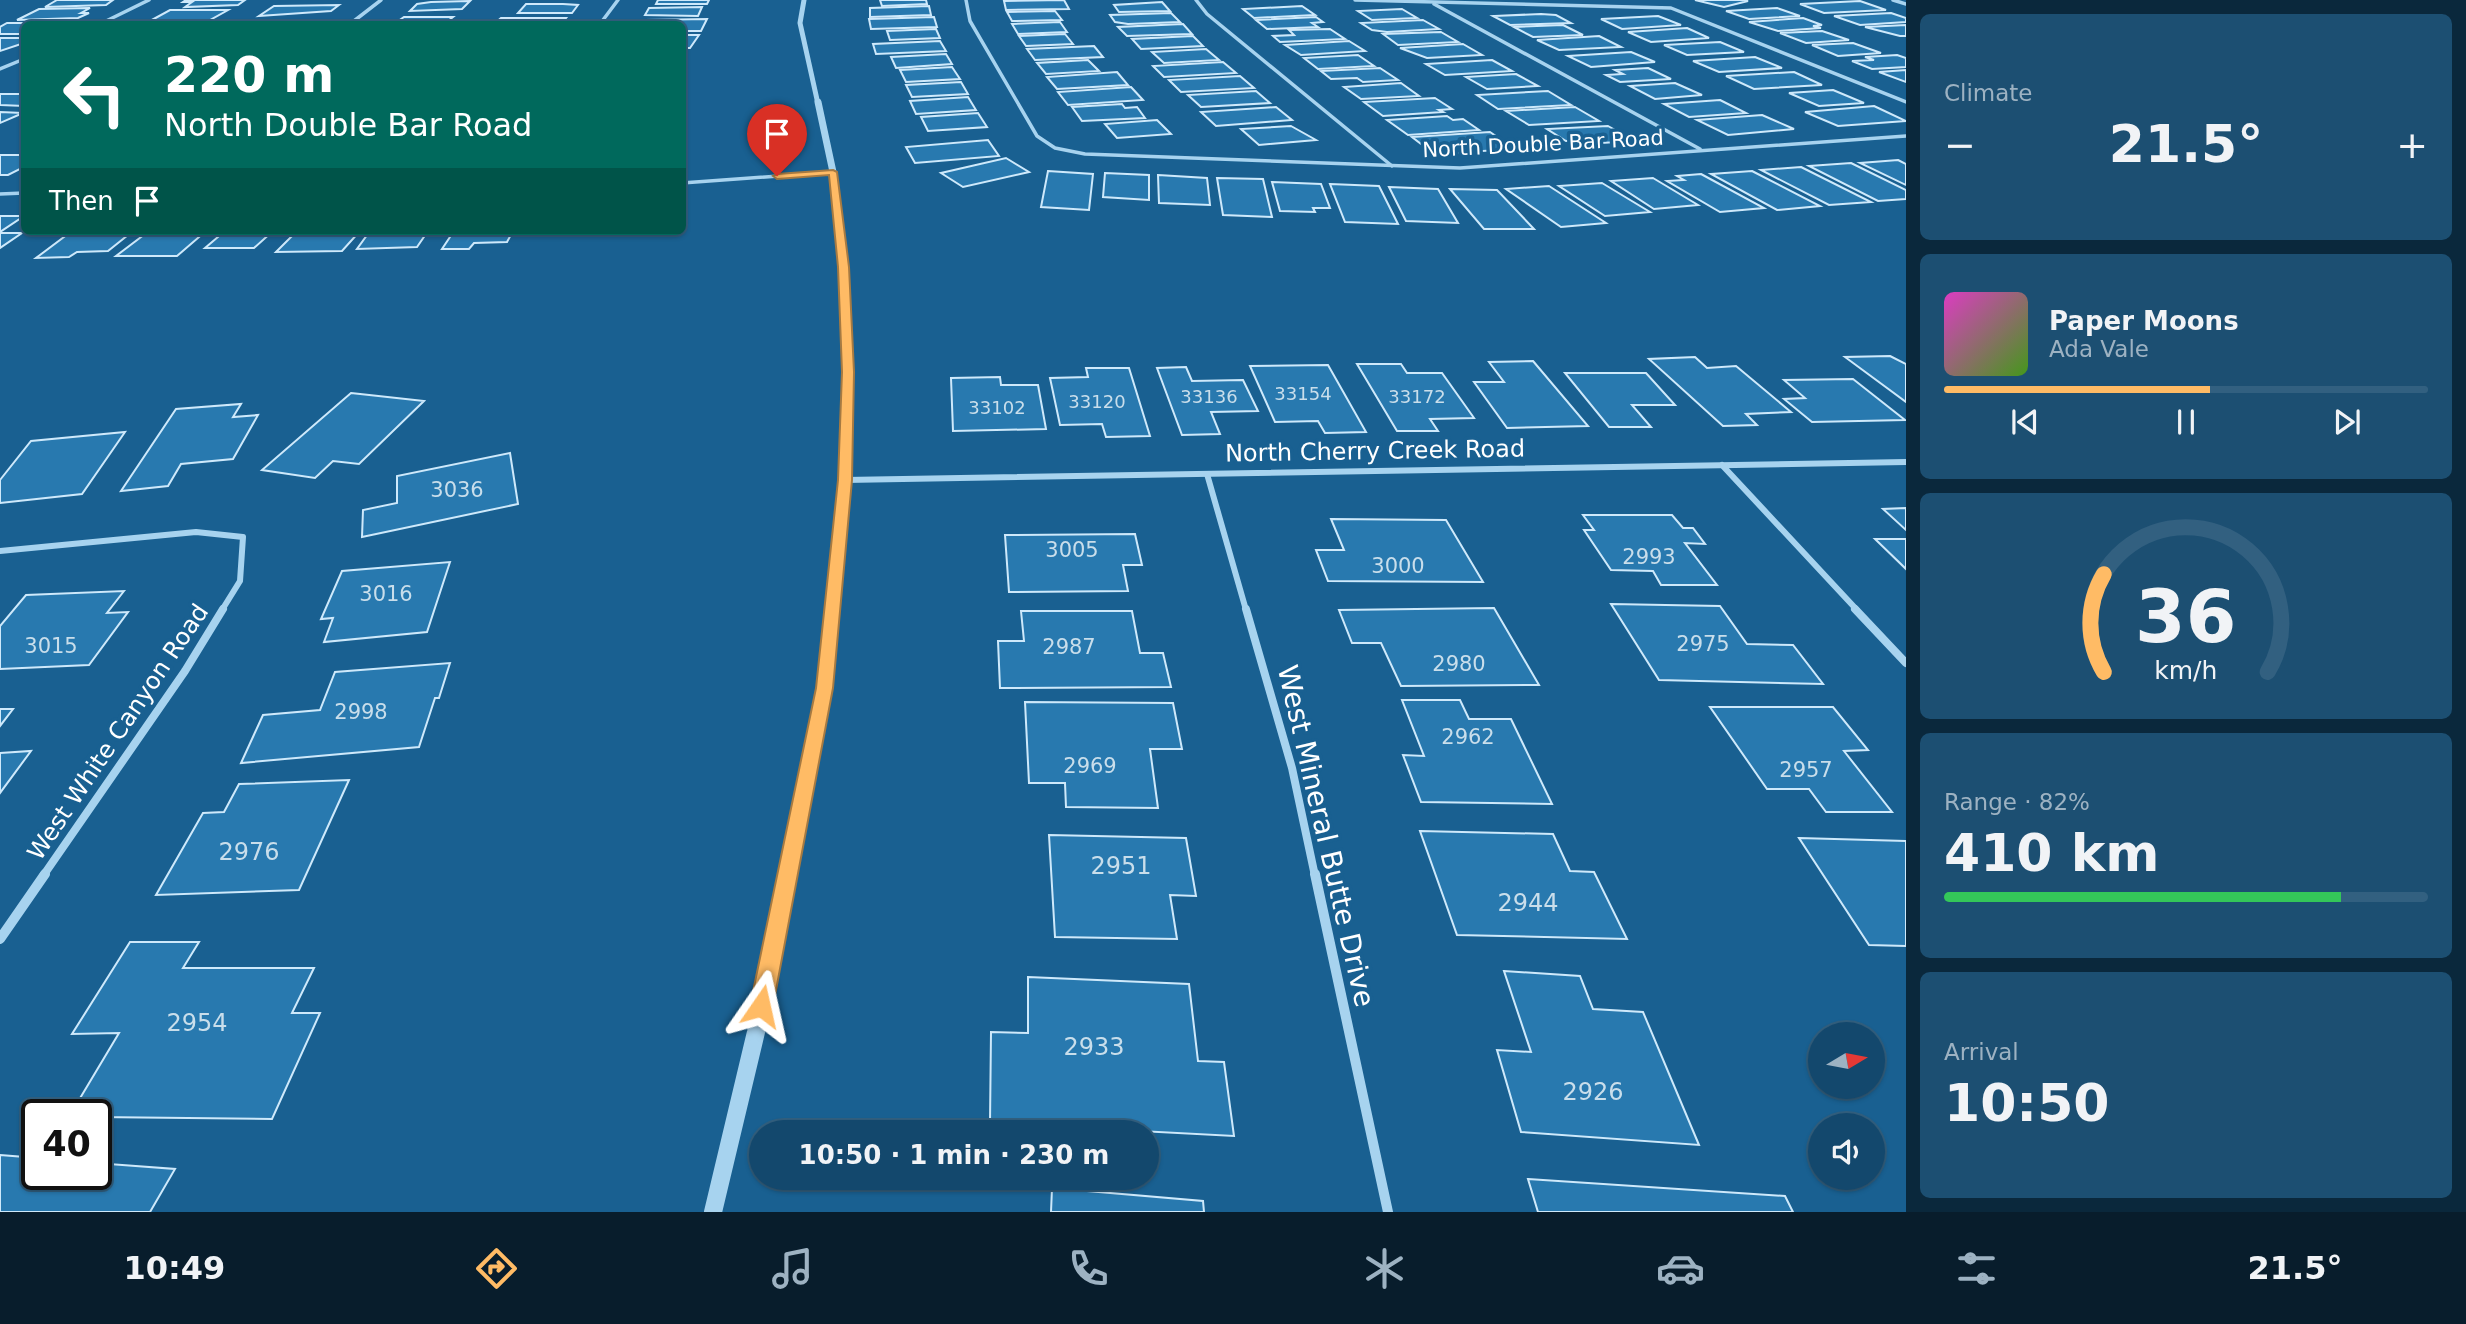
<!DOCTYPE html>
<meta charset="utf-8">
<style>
:root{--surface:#13486d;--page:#1c4f72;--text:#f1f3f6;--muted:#9db2c2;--line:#326080;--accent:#ffbb65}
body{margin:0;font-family:"DejaVu Sans",sans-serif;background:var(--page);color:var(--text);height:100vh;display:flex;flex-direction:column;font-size:26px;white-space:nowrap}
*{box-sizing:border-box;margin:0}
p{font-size:23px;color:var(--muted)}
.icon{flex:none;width:38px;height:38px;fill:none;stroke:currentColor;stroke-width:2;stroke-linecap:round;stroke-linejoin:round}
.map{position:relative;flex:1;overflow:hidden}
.details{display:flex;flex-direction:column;gap:14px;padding:14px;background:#0a283c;width:560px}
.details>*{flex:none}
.hud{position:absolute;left:21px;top:21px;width:665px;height:214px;border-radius:10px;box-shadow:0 2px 5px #0004,0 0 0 2px var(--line);background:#00695c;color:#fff;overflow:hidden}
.needle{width:46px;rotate:80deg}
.fabs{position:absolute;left:1808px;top:1022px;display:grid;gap:14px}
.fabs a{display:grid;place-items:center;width:77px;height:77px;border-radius:50%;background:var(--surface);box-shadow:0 2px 5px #0004,0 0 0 2px var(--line);font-size:35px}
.speed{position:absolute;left:21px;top:1099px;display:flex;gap:14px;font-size:35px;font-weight:700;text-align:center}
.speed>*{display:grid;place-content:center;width:91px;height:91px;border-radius:50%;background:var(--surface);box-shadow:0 2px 5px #0004,0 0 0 2px var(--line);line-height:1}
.speed .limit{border:4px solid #111;border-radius:10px;background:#fff;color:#111}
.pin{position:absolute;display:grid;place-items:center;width:60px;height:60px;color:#fff;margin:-72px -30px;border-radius:50% 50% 50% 0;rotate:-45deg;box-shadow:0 0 7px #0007}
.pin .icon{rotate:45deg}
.me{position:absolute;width:77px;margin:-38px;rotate:11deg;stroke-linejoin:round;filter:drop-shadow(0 0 5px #0008)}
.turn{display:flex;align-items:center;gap:24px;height:147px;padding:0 28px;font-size:32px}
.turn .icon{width:91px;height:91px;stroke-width:2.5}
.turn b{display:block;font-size:49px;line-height:60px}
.then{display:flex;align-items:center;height:66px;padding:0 28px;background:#0003;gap:14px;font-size:26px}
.big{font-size:52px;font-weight:700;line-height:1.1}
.details .tile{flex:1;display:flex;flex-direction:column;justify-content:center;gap:10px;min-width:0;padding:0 24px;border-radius:10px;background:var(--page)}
.details .dial{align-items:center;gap:0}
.dial svg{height:182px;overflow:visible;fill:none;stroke:var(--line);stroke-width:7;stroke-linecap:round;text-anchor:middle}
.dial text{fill:var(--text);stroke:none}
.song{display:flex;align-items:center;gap:21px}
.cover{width:84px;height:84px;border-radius:10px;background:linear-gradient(135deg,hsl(310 70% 55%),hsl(100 70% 35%))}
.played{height:7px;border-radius:4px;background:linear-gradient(90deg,var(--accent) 55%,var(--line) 55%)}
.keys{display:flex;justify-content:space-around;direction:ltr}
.heat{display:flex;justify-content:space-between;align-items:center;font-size:38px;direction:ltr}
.charge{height:10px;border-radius:5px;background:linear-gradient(90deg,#34c759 82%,var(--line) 0)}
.trip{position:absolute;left:749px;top:1120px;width:410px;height:70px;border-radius:35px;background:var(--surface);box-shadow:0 2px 5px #0004,0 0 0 2px var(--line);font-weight:700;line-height:70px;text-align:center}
.tab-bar{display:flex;height:112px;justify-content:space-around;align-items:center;background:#081d2c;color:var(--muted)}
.tab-bar .icon{width:49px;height:49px}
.tab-bar .selected{color:var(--accent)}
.tab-bar b{font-size:32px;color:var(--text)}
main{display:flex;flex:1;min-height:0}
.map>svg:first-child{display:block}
.building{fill:#2879af;stroke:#cee9fb;stroke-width:2}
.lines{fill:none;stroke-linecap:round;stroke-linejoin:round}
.minor-far3{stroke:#a7d3ef;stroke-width:3.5}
.minor-far2{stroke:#a7d3ef;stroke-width:6}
.minor-far1{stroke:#a7d3ef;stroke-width:8}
.minor{stroke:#a7d3ef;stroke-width:10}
.tertiary-far5{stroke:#a7d3ef;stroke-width:5}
.tertiary-far4{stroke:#a7d3ef;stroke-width:7}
.tertiary-far3{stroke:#a7d3ef;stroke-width:9}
.tertiary-far2{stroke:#a7d3ef;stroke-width:10}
.tertiary-far1{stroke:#a7d3ef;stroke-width:14}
.tertiary{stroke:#a7d3ef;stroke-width:18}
.route{fill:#ffbb65;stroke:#a67a42;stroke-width:2}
.labels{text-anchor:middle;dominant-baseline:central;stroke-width:7;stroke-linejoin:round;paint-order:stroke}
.far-number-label{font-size:18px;fill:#c9deeb}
.far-street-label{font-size:21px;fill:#fff;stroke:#196091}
.number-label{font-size:21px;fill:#c9deeb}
.street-label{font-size:24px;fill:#fff;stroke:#196091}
.near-number-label{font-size:24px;fill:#c9deeb}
.near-street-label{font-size:28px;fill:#fff;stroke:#196091}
</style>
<main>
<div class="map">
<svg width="1906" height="1212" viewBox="0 0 1906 1212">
<rect width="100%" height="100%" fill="#196091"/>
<g class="building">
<path d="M57,0H113L106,5L45,7Z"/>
<path d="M186,0H245L238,5L185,7L192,2H183Z"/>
<path d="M658,0H709L707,4H656Z"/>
<path d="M880,0H926L927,4L882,6Z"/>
<path d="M1064,0L1069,9L1006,10L1004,1Z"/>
<path d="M1695,0H1744L1748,1L1724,7Z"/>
<path d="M470,1L462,9L410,11L417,4L431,2Z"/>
<path d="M1860,1L1886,10L1824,13L1800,4Z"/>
<path d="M1162,2L1170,11L1119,12L1114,5Z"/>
<path d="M526,4H563L578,5L572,13H518Z"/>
<path d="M339,5L331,11L259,16L274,6Z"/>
<path d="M929,6L931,15L870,17V8Z"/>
<path d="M1302,6L1315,15L1254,18L1243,9Z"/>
<path d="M702,7L698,16L645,15L649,8Z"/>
<path d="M90,8L81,13H89L78,18L17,20L39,9Z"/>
<path d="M1777,8L1800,16L1749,19L1726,11Z"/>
<path d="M1402,9L1417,18L1372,20L1358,11Z"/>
<path d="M170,10H228L210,20L150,21Z"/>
<path d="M1055,11L1062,20L1012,21L1007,12Z"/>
<path d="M1171,13L1180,22L1128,24L1115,22L1110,15Z"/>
<path d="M1891,13L1906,18V22L1860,25L1834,16Z"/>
<path d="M1541,14L1556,15L1571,23L1510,25L1493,16Z"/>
<path d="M1658,16L1681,25L1622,29L1601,19Z"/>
<path d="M404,17H453L444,24H394Z"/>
<path d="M934,17L937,27L871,29L869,19Z"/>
<path d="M1316,17L1323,22L1312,23L1318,27L1267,29L1256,20Z"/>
<path d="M501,18H566L561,24H494Z"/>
<path d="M1803,18L1822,25L1813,26L1821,28L1778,31L1749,22Z"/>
<path d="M707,19L701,31H682V24H637L645,20Z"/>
<path d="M258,20H315L308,24H251Z"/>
<path d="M1423,20L1439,29L1387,32L1372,30L1361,23Z"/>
<path d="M1060,22L1067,32L1018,34L1012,24Z"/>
<path d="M7,23H69L24,24V34H0V27Z"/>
<path d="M1183,24L1192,34L1127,36L1118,27Z"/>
<path d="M1563,25L1583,35L1533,37L1514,27Z"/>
<path d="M1906,25V36H1900L1865,27Z"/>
<path d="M1687,28L1709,38L1651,42L1628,32Z"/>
<path d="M936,29L940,38L890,40L887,31Z"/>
<path d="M1330,29L1345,39L1280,42L1273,36L1294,35L1289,30Z"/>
<path d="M1822,31L1849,40L1806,43L1780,33Z"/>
<path d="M1441,32L1458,42L1398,45L1383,34Z"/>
<path d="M1065,34L1073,44L1026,46L1019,36Z"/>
<path d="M682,35H699L690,48H682Z"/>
<path d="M1193,36L1203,46L1141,49L1132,39Z"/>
<path d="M1599,36L1621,47L1559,50L1537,40Z"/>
<path d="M0,38H24V43L0,51Z"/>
<path d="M940,41L946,51L876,54L873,44Z"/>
<path d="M1349,41L1365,51L1301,55L1285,45Z"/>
<path d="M1720,42L1744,52L1687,55L1664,45Z"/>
<path d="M1853,43L1881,53L1838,56L1812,45Z"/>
<path d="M1463,44L1482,55L1427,58L1400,48Z"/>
<path d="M1094,46L1103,57L1035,60L1027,49Z"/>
<path d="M1206,49L1219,60L1164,63L1152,52Z"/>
<path d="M1631,52L1655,62L1591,67L1568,56Z"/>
<path d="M946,54L952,64L896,68L891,57Z"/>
<path d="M1358,55L1374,66L1318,69L1304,58Z"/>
<path d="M1897,55L1906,58V67L1872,69L1852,61L1874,60L1865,57Z"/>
<path d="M1755,57L1782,68L1719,72L1693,61Z"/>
<path d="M1088,60L1099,71L1046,74L1037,63Z"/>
<path d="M1492,60L1512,71L1445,75L1426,64Z"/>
<path d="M1223,62L1236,73L1164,77L1153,66Z"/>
<path d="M952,67L960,79L906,82L900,70Z"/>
<path d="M1380,68L1398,80L1363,82L1357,78L1331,79L1321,71Z"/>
<path d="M1648,68L1671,79L1620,82L1606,75L1623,74L1615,70Z"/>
<path d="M1906,70V82L1879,72Z"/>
<path d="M1117,72L1128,85L1057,89L1047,77Z"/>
<path d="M1794,72L1822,85L1754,89L1726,76Z"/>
<path d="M1516,74L1538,86L1487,89L1466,77Z"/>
<path d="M1240,76L1254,88L1181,92L1169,80Z"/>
<path d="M961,82L968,94L912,97L906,85Z"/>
<path d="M1401,83L1419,96L1361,99L1344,87Z"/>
<path d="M1675,83L1702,95L1655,99L1630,86Z"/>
<path d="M1131,87L1143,100L1068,105L1058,92Z"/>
<path d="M1833,90L1864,103L1819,106L1789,93Z"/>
<path d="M1256,91L1270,103L1201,107L1188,95Z"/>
<path d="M1548,91L1571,105L1498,109L1477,95Z"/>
<path d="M0,94H24V106L0,105Z"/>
<path d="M968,97L976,110L916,114L910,101Z"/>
<path d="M1435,98L1452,109L1439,110L1443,112L1383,116L1364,102Z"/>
<path d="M1720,100L1746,113L1689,117L1664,104Z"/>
<path d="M1122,104L1125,108L1137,107L1145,118L1082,121L1072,107Z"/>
<path d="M1874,106L1906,121L1838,126L1805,112Z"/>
<path d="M1276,107L1292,120L1216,126L1201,112Z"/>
<path d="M1575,107L1599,121L1529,125L1506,111Z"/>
<path d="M0,112L23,113L0,123Z"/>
<path d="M978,113L987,127L928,131L921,117Z"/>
<path d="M1762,115L1794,129L1728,135L1697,120Z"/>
<path d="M1447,116L1453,120L1463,119L1479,130L1408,135L1387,120Z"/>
<path d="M1157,120L1171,134L1117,138L1105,124Z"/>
<path d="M1291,126L1316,140L1259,145L1241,129Z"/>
<path d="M1608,126L1635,141L1584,144L1578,140L1566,141L1547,129Z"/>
<path d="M1490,132L1515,149L1434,154L1412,137Z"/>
<path d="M988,140L999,156L915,163L906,147Z"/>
<path d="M0,155H24V167L8,175H0Z"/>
<path d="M1006,158L1029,172L963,187L941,173Z"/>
<path d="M1898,160L1906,164V185L1860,163Z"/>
<path d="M1851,163L1906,190V199L1878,201L1809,166Z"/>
<path d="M1801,167L1871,202L1829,205L1761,170Z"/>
<path d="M1048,171L1093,174L1089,210L1041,207Z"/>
<path d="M1752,171L1820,206L1777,210L1711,174Z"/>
<path d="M1105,173L1149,175V200L1103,197Z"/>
<path d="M1701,174L1764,208L1720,212L1667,181L1684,180L1677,176Z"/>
<path d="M1158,175L1207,178L1210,205L1159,203Z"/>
<path d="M1217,178L1263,179L1272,217L1223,215Z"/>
<path d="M1653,178L1698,205L1654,209L1611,181Z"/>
<path d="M1272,182L1321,184L1330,208H1313L1315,212L1280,211Z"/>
<path d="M1602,183L1650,212L1605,216L1559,186Z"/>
<path d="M1330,184L1379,186L1398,224L1345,222Z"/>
<path d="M1549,186L1606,223L1561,227L1506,189Z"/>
<path d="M1389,187L1438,189L1458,223L1406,221Z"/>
<path d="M1450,189L1497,190L1534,229H1484Z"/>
<path d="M0,216H24L0,232Z"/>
<path d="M72,231H133L108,251L77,252L69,257L36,258Z"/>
<path d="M149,231H206L177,256H116Z"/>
<path d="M225,231H273L254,248H205Z"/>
<path d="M297,231H360L342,251L276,252Z"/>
<path d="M370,231H428L417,247L357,249Z"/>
<path d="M454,231H513L507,242L474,243L469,249H442Z"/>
<path d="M0,233H22L0,248Z"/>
<path d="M1890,356L1906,364V402L1845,357Z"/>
<path d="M1695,357L1707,368L1736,366L1791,412L1746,414L1757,425L1723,426L1649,359Z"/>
<path d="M1533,361L1588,426L1507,428L1474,382H1504L1489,362Z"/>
<path d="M1357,364H1401L1407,373H1442L1474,418L1430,419L1438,431H1397Z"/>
<path d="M1328,365L1366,432L1325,433L1318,421L1275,422L1250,366Z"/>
<path d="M1186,367L1192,381L1243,380L1258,411L1211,412L1220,434L1182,435L1157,368Z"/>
<path d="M1086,368H1129L1150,436L1106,437L1102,424L1060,425L1050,378L1088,377Z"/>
<path d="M1565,373H1646L1675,405H1632L1651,427H1609Z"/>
<path d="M1000,377L1001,385H1038L1046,429L953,431L951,378Z"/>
<path d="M1853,379L1905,420L1812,422L1784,399L1805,398L1784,380Z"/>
<path d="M351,393L424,401L359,464L333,461L315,478L262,470Z"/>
<path d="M241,404L233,417L258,415L233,459L181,464L168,486L121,491L176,409Z"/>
<path d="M125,432L82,494L0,503V480L31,441Z"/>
<path d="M510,453L518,504L362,537L363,510L397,503V476Z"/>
<path d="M1906,508V530L1883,509Z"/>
<path d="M1583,515H1672L1683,528H1693L1705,544L1685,543L1717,585H1661L1653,571L1611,570L1584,530H1594Z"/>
<path d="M1331,519L1446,520L1483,582L1328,581L1316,550H1344Z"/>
<path d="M1135,534L1142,565H1123L1128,591L1009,592L1005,535Z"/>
<path d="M1875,539H1906V569Z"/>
<path d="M450,562L427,632L324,642L333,618L321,619L342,571Z"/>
<path d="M124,591L107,613L128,612L89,665L0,669V626L26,595Z"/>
<path d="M1611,604L1720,606L1747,644L1793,645L1823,684L1659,680Z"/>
<path d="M1494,608L1539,685L1401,686L1381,643H1352L1339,610Z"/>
<path d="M1021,611H1132L1140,653H1163L1171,687L1000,688L998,641H1024Z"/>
<path d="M450,663L439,698H435L419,747L241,763L263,715L320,710L335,672Z"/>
<path d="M1402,700H1460L1469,719H1511L1552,804L1421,802L1403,755L1424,756Z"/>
<path d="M1025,702L1173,703L1182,749H1150L1158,808L1066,807L1065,783H1029Z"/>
<path d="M1710,707H1833L1868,750L1844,751L1892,812H1826L1809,789H1767Z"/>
<path d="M0,709H13L0,726Z"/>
<path d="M31,751L0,793V753Z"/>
<path d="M349,780L299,890L156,895L203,813L224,812L239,784Z"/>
<path d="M1420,831L1553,834L1570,871L1594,872L1627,939L1457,935Z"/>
<path d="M1049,835L1186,838L1196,896L1170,895L1177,939L1055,937Z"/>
<path d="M1799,838L1906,841V946L1869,945Z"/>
<path d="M130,942H199L183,968H314L292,1013H320L272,1119L96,1117V1115H70L119,1033L72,1034Z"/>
<path d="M1504,971L1580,976L1593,1009L1643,1012L1699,1145L1521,1132L1497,1050L1531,1052Z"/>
<path d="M1028,977L1189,984L1198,1061L1224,1062L1234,1136L990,1123L991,1032L1028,1033Z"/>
<path d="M0,1155L37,1158V1174H96V1163L175,1169L150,1212H0Z"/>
<path d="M1528,1179L1785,1196L1793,1212H1538Z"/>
<path d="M1052,1188L1203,1201L1204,1212H1051Z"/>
</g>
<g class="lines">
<g class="minor-far3">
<path d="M966,0L970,21L1037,136L1055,148L1085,154L1460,168L1906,136"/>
<path d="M1196,0L1207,14L1392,166"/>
<path d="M1355,0L1671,8L1906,102"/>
<path d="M1893,0L1906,4"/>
<path d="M1434,4L1700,149"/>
<path d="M100,24L149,0"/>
<path d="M350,24L381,0"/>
<path d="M600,24L618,0"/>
<path d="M0,69L24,59"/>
<path d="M682,183L833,172"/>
<path d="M0,194L24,193"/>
</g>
<g class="minor-far2">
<path d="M1722,465L1857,610"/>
<path d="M1207,474L1246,610"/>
<path d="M845,480L1906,462"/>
<path d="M0,551L196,532L243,537L240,581L222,610"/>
</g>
<g class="minor-far1">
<path d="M1246,609L1292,768L1315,876"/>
<path d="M1855,609L1906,663"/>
<path d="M43,876L185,671L223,609"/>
</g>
<g class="minor">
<path d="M1315,874L1388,1212"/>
<path d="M0,939L45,874"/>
</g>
<path class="tertiary-far5" d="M804,0L800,23L818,104"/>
<path class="tertiary-far4" d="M818,102L833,172L840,235"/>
<path class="tertiary-far3" d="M840,233L844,267L847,400"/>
<path class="tertiary-far2" d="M832,610L845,480L847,399"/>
<path class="tertiary-far1" d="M787,876L824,688L832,609"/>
<path class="tertiary" d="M713,1212L756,1032L787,874"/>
</g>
<path class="route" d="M833,170L837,172L849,267L854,372L852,480L833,688L773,1006L769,1014L761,1017L754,1014L750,1006L816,688L838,480L842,372L838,267L829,175L777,179L773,176L777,174Z"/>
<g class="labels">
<g class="far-number-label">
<text x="1303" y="393">33154</text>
<text x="1209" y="396">33136</text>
<text x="1417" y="396">33172</text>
<text x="1097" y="401">33120</text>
<text x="997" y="407">33102</text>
</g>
<g class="far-street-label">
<text transform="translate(1543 144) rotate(-3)">North Double Bar Road</text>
</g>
<g class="number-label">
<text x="457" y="490">3036</text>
<text x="1072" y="550">3005</text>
<text x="1649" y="557">2993</text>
<text x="1398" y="566">3000</text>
<text x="386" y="594">3016</text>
<text x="1703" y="644">2975</text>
<text x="51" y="646">3015</text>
<text x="1069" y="647">2987</text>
<text x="1459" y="664">2980</text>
<text x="361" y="712">2998</text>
<text x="1468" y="737">2962</text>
<text x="1090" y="766">2969</text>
<text x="1806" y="770">2957</text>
</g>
<g class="street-label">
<text transform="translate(1375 451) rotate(-1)">North Cherry Creek Road</text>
<text transform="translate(118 732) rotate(-56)">West White Canyon Road</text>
</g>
<g class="near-number-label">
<text x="249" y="852">2976</text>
<text x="1121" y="866">2951</text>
<text x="1528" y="903">2944</text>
<text x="197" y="1023">2954</text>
<text x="1094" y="1047">2933</text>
<text x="1593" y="1092">2926</text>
</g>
<g class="near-street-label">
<text transform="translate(1326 836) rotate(77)">West Mineral Butte Drive</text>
</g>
</g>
</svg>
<div class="fabs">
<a><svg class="needle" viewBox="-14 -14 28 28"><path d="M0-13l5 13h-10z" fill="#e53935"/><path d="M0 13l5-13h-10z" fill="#9db2c2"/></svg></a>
<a><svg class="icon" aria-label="sound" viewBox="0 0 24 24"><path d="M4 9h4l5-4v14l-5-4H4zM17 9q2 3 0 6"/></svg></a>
</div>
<div class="speed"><div class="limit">40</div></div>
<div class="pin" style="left:777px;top:176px;background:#d93025"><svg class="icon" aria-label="arrive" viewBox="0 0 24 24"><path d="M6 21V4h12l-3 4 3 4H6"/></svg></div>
<svg class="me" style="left:761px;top:1006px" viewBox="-20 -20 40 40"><path d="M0-17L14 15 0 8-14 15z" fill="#ffbb65" stroke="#fff" stroke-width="4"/></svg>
<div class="trip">10:50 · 1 min · 230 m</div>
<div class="hud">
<div class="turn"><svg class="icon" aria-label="left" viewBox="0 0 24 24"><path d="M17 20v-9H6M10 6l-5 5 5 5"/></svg><div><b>220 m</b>North Double Bar Road</div></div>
<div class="then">Then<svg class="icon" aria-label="arrive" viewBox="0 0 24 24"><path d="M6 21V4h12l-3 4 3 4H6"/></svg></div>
</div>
</div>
<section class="details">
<div class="tile"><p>Climate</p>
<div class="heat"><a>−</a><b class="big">21.5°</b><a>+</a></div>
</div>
<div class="tile">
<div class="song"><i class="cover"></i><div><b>Paper Moons</b><p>Ada Vale</p></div></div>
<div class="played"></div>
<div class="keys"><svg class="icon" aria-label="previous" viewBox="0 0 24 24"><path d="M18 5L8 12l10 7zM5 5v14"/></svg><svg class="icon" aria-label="pause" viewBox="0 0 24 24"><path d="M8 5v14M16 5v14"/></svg><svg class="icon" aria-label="next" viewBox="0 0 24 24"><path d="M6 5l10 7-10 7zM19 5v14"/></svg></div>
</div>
<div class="tile dial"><svg viewBox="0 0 100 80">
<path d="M14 69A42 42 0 1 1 86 69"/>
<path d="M14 69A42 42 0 0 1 14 26" stroke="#ffbb65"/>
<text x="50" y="56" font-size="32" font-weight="700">36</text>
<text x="50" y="72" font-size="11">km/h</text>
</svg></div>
<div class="tile"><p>Range · 82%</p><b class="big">410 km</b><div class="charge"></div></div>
<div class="tile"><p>Arrival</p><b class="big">10:50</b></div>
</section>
</main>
<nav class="tab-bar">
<b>10:49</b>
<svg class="icon selected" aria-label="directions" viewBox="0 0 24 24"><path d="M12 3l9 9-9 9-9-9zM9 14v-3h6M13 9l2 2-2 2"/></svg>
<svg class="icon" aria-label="music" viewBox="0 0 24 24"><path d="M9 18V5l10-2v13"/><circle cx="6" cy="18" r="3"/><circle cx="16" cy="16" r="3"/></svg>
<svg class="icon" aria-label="phone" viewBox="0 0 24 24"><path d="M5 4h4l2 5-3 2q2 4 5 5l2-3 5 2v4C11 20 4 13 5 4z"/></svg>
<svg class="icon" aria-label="climate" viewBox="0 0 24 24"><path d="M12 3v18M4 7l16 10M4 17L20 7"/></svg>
<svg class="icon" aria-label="car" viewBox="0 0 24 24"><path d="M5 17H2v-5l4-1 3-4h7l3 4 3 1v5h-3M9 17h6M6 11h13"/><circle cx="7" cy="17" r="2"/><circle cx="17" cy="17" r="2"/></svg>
<svg class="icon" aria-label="filters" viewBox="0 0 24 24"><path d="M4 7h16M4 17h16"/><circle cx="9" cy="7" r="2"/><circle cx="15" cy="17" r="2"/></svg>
<b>21.5°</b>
</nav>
